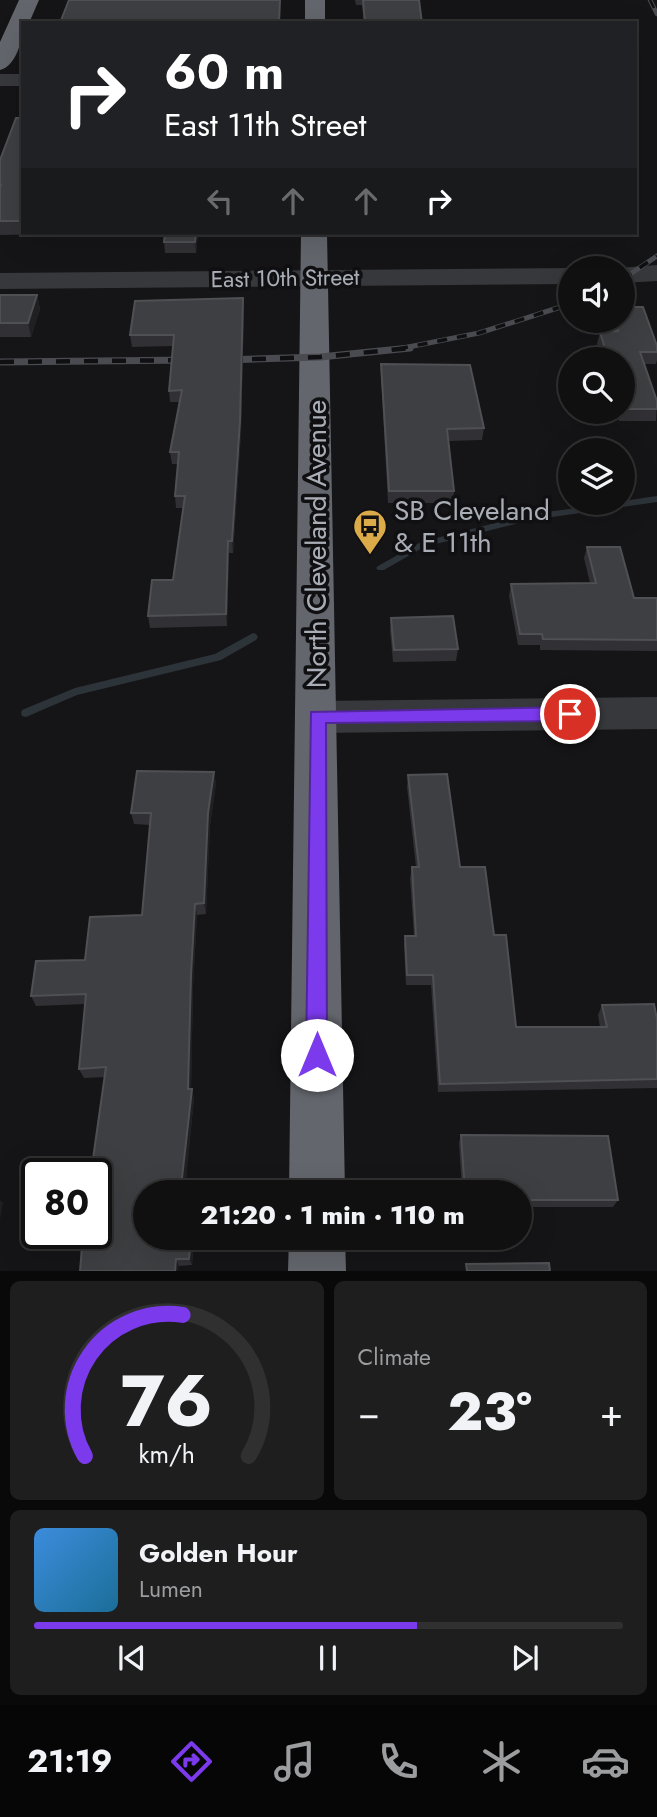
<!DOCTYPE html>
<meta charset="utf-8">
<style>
:root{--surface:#101011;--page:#1e1e1f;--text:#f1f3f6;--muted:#9c9d9f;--line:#303031;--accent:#7c3aed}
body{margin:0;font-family:Jost,sans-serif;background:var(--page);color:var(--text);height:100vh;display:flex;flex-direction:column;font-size:26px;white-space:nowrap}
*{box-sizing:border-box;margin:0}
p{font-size:23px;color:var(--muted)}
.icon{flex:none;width:38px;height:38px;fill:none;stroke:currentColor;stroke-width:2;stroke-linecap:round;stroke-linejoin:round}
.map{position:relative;height:1271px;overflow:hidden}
.sheet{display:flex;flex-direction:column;gap:10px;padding:10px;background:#090909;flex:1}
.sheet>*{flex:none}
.top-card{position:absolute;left:21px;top:21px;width:616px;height:214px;border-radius:0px;box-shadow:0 7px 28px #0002,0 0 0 2px var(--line);background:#202124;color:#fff;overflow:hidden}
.fabs{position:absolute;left:558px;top:256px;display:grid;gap:14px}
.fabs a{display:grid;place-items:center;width:77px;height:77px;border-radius:50%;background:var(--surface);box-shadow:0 7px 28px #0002,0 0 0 2px var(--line);font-size:35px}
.speed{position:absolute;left:21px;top:1158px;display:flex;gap:14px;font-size:35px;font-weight:700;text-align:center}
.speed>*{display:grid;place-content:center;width:91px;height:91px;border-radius:50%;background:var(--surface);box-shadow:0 7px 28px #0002,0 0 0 2px var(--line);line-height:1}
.speed .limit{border:4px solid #111;border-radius:10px;background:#fff;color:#111}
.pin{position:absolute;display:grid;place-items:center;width:60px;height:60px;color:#fff;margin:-30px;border:4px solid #fff;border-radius:50%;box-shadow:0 2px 7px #0007}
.me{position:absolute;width:77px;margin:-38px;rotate:0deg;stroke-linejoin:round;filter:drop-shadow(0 0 5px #0008)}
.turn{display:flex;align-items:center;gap:24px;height:147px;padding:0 28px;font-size:32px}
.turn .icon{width:91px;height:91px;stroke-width:2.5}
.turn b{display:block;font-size:49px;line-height:60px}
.lanes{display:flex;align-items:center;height:66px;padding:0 28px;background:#0003;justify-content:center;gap:35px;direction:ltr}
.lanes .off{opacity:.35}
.big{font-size:52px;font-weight:800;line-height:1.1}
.sheet .card{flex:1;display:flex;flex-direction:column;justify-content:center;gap:10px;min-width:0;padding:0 24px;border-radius:10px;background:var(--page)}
.sheet .dial{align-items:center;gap:0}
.dial svg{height:182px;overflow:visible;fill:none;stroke:var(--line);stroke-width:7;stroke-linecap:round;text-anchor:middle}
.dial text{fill:var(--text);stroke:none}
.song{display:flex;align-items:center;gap:21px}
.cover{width:84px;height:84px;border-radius:10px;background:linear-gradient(135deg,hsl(210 70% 55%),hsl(200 70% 35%))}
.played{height:7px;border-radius:4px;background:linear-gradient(90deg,var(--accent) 65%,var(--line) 65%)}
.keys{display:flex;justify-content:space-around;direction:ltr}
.heat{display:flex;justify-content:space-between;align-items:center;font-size:38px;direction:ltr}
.sheet .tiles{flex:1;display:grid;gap:10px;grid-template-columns:1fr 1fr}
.card:last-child{grid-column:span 2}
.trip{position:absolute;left:133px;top:1180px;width:399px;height:70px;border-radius:35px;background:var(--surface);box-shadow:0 7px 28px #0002,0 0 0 2px var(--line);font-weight:800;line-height:70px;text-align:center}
.menu{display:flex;height:112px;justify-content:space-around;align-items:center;background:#060607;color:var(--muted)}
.menu .icon{width:49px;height:49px}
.menu .on{color:var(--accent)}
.menu b{font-size:32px;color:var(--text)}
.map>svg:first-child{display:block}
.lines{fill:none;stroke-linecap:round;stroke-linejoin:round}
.stream{fill:#2d3439;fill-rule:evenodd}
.minor{fill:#37383b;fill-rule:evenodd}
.highway{fill:#63666c;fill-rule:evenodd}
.rail-far2-casing{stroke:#4a4b50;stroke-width:4.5}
.rail-far1-casing{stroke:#4a4b50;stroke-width:5}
.rail-casing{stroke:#4a4b50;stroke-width:7}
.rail-far2{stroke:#101012;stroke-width:2.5;stroke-dasharray:9;stroke-linecap:butt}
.rail-far1{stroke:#101012;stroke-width:3.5;stroke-dasharray:10;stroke-linecap:butt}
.rail{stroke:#101012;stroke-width:4.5;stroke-dasharray:14;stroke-linecap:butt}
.wall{fill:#313135}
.shaded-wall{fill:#202023}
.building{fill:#3e3f42;stroke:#4f5054;stroke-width:2}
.route{fill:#7c3aed;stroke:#51269a;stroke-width:2}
.labels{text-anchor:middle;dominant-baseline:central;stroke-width:7;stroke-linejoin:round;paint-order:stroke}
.far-street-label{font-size:23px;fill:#a9adb5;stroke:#101012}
.poi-label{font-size:28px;fill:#a9adb5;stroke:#101012;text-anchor:start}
.street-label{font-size:28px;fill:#a9adb5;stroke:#101012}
</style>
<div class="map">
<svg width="657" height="1271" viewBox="0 0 657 1271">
<rect width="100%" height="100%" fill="#151517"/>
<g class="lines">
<g class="stream">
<path d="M657,496V502L531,520L424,547L384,570H378L376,568L378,566L421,542L531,514L623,502V501Z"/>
<path d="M253,633L256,634L258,637L256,640L221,660L77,695L26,717L22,716L21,713L22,710L75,688L215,654Z"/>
</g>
<g class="minor">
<rect x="0" y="74" width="23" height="12"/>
<path d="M657,265V281L623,283V268H619Z"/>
<path d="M570,268V284L0,289V273Z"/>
<path d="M657,697V729L317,733L303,729L297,717L303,705L317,701Z"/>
</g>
<g class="highway">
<path d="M19,0H39L29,23H23C23,38 17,66 0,70V42Z"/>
<rect x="305" y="0" width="20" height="23"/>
<path d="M301,233H327L345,1192H289Z"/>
<path d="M289,1237H345L346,1271H288Z"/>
</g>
<g class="rail-far2-casing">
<path id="rail-far2" d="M650,0L657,14"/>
</g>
<g class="rail-far1-casing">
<g id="rail-far1">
<path d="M623,279L657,256"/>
<path d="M398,349L479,333L570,304"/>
</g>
</g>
<g class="rail-casing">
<g id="rail">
<path d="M224,360L320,357L410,348"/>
<path d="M0,362L192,360"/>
</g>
</g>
<use href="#rail-far2" class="rail-far2"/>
<use href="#rail-far1" class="rail-far1"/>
<use href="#rail" class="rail"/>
</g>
<g class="wall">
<path d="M355,0H419L422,23H364L362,5H356Z"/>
<path d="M23,118V233H59L60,234L0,235V160Z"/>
<path d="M198,233L196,253H165L164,242Z"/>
<path d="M0,295H37L40,309L31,337H0Z"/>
<path d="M243,298L244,310L241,433L233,553H229L227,626L150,628L148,616L173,580L183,508H176L175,496L178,464H172L170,452L179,402H170L169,391L173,346L132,347L130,335Z"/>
<path d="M608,320H623L657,346V360L656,364H645L657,401L656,421H619L616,411H623V359H601L597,344L600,332L612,331Z"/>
<path d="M381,364L484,428L482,440L448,441L454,491L453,503H388L381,376Z"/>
<path d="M587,547L634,598H657V651L540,650V645H518L509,596L511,584L590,583L584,558Z"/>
<path d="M391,618L458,649L456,661L393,662L390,630Z"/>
<path d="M214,772L216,784L210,825L206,914L197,915L193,986L191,1089L194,1098L185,1187L193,1186L195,1192H145L194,1237L192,1265L179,1266L91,1173L105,1077L84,1078L79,1069L85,1004L36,1006L31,996L85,960L142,915L150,825L134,824L131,813Z"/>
<path d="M408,775L460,867L494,935L516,1027H600L598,1015L602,1005L657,1019V1088L438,1092L431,985H406L404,946L405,936H414L410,878L412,867H416L407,787Z"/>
<path d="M461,1135L618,1200L613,1207H520V1192H462L459,1143Z"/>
</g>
<g class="shaded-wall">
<path d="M196,233H198L196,253L195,242Z"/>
<path d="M37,295L40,309L31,337L28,323Z"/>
<path d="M243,298L244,310L241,433L233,553L232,541Z"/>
<path d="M228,541L229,553L227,626L226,614Z"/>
<path d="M214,772L216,784L210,825L206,914L204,903L208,813Z"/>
<path d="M195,904L197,915L193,986L191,1098L188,1089L191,975Z"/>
<path d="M192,1089L194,1098L185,1192L181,1187Z"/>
<path d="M0,1200L3,1203L0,1219Z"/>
<path d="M191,1237H194L192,1265L189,1259Z"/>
<path d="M176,1259L179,1266L178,1271H175Z"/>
</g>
<g class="building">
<path d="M69,0H280L279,23H60Z"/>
<path d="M363,0H419L422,23H365Z"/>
<path d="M16,118H23V221H0V187L1,185L0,183V160Z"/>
<path d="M165,233H196L195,242H164Z"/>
<path d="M0,295H37L28,323H0Z"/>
<path d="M243,298L240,421L232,541H228L226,614L148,616L152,580H173L185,496H175L179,452H170L182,390L169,391L174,335H130L135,301Z"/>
<path d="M623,307H643L657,346V352H640L657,401V409H623V359H608L600,332L618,331L615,320H623Z"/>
<path d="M381,364L470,365L484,428L447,429L454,491H389Z"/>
<path d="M587,547H620L634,598H657V640L543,639L542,634H520L511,584L596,583Z"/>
<path d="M453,616L458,649L394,650L391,618Z"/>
<path d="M137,771L214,772L208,813L204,903L195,904L191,975L188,1089H192L181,1187L193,1186V1192H145V1237H191L189,1259H176L175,1271H80L83,1234H96V1174H68L91,1173L106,1067L79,1069L86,994L31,996L36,961L85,960L90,917L142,915L151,813H131Z"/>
<path d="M447,774L460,867H485L494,935H506L516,1027H607L602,1005L654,1004L657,1019V1079L440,1084L433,975H407L405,936H416L412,867H419L408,775Z"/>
<path d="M461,1135L608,1136L618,1200H520V1192H465Z"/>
<path d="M549,1263L550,1271H467L466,1264Z"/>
</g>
<path class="route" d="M570,707L578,714L570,721L326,723L327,1055L324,1063L317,1066L309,1063L306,1055L311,712Z"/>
<defs>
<g id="bus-pin" transform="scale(1.75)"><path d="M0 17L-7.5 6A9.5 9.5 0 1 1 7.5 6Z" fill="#dbab49" stroke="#101012"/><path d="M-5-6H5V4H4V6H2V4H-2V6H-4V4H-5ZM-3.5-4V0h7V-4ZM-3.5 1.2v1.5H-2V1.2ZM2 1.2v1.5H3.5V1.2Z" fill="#111"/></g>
</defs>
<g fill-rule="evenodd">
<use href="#bus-pin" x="370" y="526"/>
</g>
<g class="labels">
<g class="far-street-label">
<text transform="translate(285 278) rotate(-1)">East 10th Street</text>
</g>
<g class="poi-label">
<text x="394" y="510">SB Cleveland<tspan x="394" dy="32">&amp; E 11th</tspan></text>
</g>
<g class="street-label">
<text transform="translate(316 544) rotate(-90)">North Cleveland Avenue</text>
</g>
</g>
</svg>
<div class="fabs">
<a><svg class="icon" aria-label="sound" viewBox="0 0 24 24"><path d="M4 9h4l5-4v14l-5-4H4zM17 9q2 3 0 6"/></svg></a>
<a><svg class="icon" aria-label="search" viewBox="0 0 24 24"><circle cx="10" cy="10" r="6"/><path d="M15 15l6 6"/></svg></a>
<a><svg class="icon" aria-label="layers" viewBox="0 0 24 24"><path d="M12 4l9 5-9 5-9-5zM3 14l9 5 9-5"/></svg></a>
</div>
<div class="speed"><div class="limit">80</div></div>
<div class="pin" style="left:570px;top:714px;background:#d93025"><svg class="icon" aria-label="arrive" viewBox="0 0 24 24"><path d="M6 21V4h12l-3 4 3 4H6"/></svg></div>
<svg class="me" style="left:317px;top:1055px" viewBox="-20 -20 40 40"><circle r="19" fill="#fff"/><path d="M0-13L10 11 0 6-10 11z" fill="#7c3aed"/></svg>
<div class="trip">21:20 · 1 min · 110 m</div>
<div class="top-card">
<div class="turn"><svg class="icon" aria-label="right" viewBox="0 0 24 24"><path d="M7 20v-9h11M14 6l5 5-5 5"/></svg><div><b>60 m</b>East 11th Street</div></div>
<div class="lanes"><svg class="icon off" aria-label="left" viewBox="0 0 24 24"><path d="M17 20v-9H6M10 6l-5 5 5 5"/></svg><svg class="icon off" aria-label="ahead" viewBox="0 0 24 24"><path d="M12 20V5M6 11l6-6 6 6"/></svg><svg class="icon off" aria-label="ahead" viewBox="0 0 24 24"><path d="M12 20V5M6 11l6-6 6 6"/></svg><svg class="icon" aria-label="right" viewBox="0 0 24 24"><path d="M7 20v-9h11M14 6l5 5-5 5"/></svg></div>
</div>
</div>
<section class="sheet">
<div class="tiles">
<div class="card dial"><svg viewBox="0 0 100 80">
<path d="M14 69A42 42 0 1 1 86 69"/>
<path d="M14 69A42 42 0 0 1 57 7" stroke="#7c3aed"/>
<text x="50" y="56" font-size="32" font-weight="700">76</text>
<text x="50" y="72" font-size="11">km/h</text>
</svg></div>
<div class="card"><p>Climate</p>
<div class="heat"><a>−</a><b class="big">23°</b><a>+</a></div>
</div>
<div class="card">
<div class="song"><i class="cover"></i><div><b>Golden Hour</b><p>Lumen</p></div></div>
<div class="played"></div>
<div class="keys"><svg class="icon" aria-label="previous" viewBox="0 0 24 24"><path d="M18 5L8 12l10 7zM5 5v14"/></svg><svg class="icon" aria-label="pause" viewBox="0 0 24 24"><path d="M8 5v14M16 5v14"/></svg><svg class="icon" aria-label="next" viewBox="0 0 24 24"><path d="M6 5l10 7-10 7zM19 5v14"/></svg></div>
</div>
</div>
</section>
<nav class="menu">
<b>21:19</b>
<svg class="icon on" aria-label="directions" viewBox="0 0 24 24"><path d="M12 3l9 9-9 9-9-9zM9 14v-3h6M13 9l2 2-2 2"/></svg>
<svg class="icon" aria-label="music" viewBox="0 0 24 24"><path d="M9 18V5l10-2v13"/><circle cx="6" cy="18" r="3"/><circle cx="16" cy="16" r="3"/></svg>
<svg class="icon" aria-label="phone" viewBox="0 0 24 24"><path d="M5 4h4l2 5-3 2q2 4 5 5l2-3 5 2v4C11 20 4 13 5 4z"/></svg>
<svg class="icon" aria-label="climate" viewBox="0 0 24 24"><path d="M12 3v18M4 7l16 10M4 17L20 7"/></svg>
<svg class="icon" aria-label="car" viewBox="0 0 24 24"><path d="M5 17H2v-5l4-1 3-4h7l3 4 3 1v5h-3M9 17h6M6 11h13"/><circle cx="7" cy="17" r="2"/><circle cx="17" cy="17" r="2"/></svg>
</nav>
